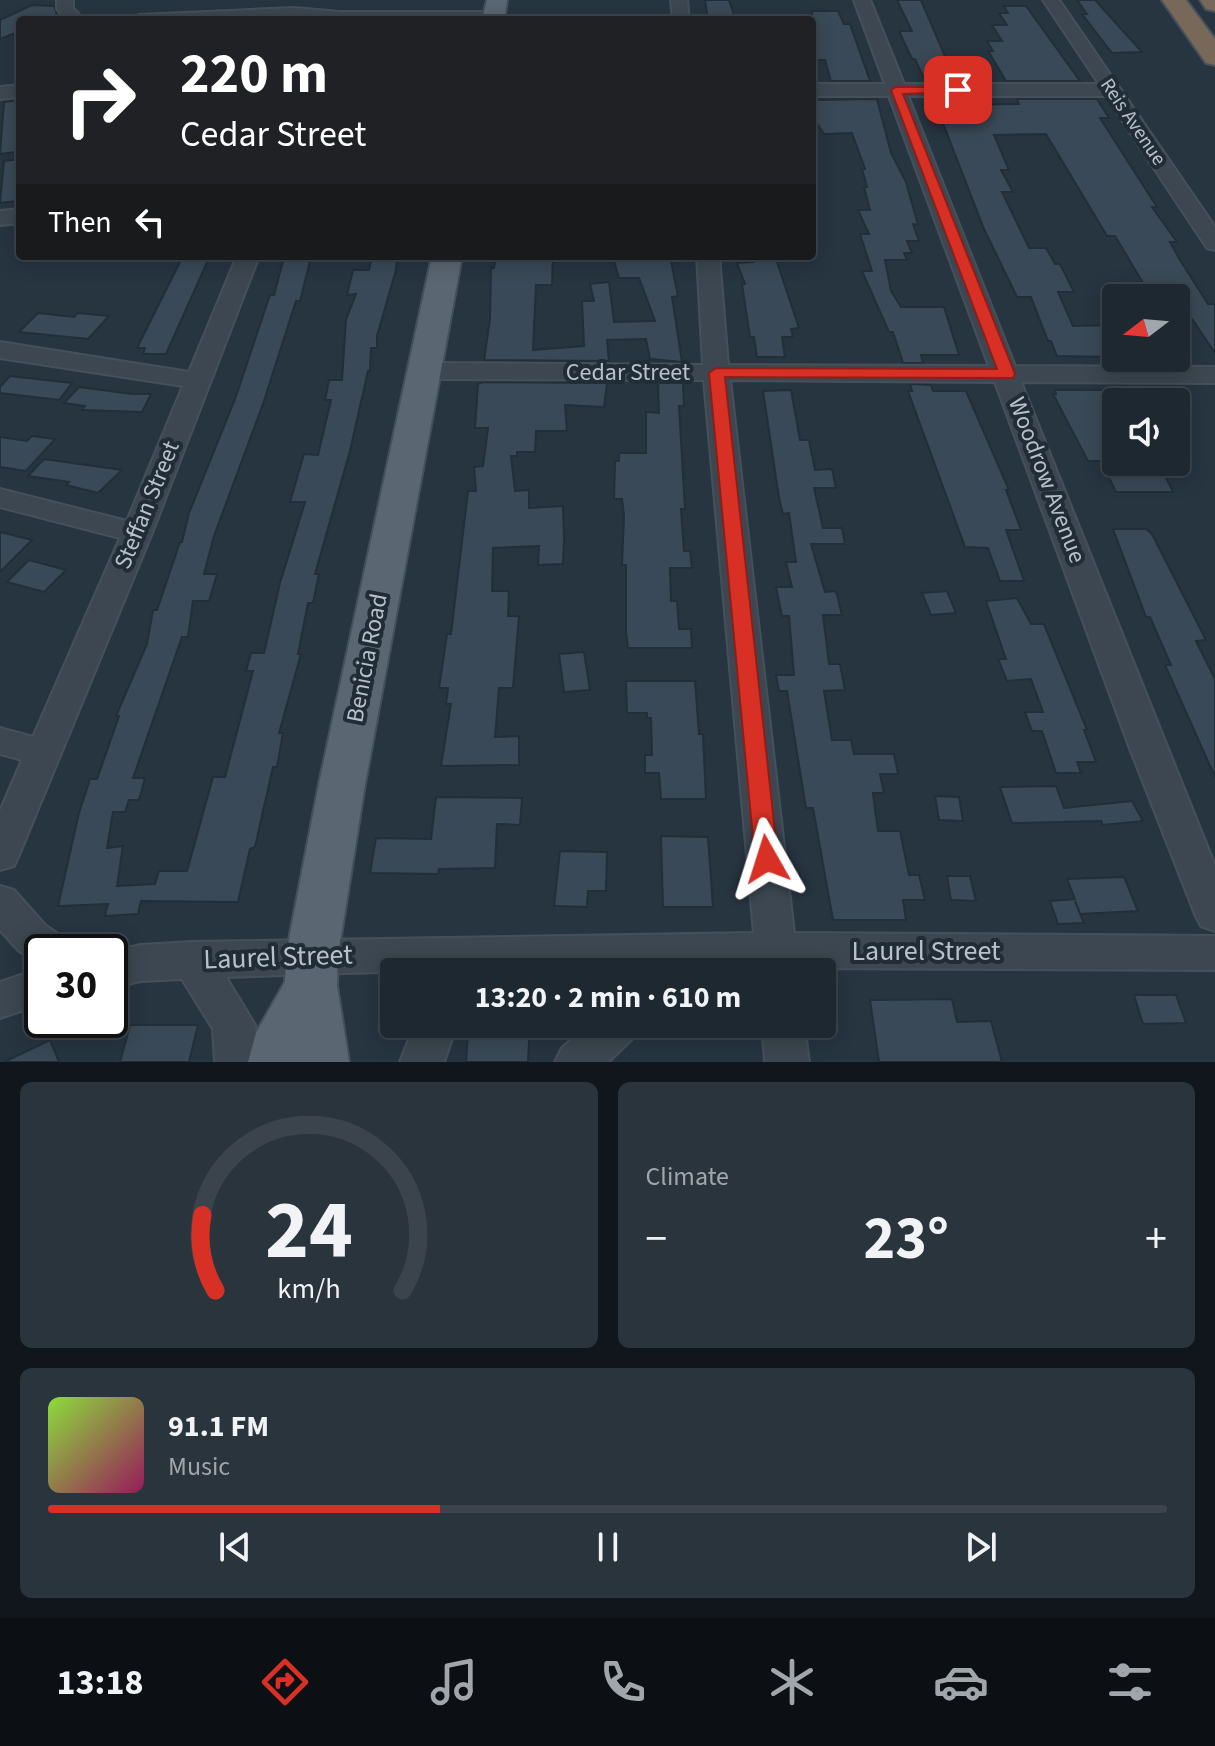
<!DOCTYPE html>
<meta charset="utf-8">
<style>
:root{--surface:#1d2831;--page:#2a343d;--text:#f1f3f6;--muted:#a0a6ab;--line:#3b444d;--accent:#d93025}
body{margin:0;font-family:"Source Sans 3",sans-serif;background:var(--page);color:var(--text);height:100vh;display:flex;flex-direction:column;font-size:30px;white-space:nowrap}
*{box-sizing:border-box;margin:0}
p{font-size:26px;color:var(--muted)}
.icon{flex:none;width:44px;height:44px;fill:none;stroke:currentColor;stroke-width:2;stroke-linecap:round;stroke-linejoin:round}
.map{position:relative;height:1062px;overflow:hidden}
.details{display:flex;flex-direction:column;gap:20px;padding:20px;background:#10161b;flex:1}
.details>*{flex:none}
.banner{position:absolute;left:16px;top:16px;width:800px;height:244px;border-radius:8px;box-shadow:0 4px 20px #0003,0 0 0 2px var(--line);background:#202124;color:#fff;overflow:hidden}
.needle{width:52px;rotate:254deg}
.tools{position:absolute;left:1102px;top:284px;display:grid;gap:16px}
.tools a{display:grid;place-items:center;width:88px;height:88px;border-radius:8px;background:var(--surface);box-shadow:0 4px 20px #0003,0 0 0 2px var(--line);font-size:40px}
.speed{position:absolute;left:24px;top:934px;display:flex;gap:16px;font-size:40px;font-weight:700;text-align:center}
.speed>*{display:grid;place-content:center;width:104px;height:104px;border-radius:50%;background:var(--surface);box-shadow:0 4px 20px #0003,0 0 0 2px var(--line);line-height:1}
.speed .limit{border:4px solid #111;border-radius:12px;background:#fff;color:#111}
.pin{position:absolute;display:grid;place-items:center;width:68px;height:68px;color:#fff;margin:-34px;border-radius:16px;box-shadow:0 4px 12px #0006}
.me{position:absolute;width:88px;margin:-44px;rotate:354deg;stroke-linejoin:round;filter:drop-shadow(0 0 6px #0008)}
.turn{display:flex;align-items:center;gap:28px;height:168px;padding:0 32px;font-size:36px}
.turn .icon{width:104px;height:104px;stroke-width:2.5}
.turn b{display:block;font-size:56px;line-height:68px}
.then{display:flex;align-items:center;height:76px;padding:0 32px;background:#0003;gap:16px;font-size:30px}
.big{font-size:60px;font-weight:700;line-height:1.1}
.details .tile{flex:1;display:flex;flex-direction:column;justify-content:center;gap:12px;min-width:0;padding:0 28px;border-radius:12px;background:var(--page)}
.details .dial{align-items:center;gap:0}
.dial svg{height:208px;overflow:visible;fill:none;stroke:var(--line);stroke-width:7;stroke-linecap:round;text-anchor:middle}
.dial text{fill:var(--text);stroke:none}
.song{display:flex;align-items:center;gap:24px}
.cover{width:96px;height:96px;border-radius:12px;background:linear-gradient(135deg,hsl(90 70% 55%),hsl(330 70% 35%))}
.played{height:8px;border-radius:4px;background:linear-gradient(90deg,var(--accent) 35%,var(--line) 35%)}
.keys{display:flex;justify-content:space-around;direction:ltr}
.heat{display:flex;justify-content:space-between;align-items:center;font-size:44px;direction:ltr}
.details .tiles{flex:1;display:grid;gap:20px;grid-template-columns:1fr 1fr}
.tile:last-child{grid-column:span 2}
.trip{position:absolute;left:380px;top:958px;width:456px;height:80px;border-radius:8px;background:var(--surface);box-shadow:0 4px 20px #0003,0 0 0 2px var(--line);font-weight:700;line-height:80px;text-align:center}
.dock{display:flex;height:128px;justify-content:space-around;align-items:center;background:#0c1014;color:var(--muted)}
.dock .icon{width:56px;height:56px}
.dock .current{color:var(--accent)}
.dock b{font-size:36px;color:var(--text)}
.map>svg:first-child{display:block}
.building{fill:#3a4957;stroke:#222e38;stroke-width:2}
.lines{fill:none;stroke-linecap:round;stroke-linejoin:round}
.minor-casing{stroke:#45505a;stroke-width:4}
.major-casing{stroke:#45505a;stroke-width:4}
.highway-casing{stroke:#46515b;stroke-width:4}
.minor{fill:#3c4751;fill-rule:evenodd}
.major{fill:#5a6671;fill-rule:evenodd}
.highway{fill:#776859;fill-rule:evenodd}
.route{fill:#d93025;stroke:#8d1f18;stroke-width:2}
.labels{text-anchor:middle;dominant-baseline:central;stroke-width:8;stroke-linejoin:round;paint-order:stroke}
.far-street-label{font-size:20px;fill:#b8c1cb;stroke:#202c36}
.street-label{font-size:24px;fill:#b8c1cb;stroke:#202c36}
.near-street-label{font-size:28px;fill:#b8c1cb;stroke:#202c36}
</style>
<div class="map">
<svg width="1215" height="1062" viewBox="0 0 1215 1062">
<rect width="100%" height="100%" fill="#273541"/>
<g class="building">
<path d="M705,0H729L735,18L708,19Z"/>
<path d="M897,0H921L947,61H939L945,81H925L915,59H912L899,31H912Z"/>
<path d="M1077,0H1095L1142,52L1112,53L1082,14H1087Z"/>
<path d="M32,5L54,6L57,14L46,20H20V31L0,39V20Z"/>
<path d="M1004,6H1026L1080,81H1006L988,51H993L987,41H1002L992,25H1007L999,13H1008Z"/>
<path d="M812,11H838L844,24H850L870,81H831L825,60H817L812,45Z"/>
<path d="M877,99L891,153L906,182L918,225L913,224L919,241H907L912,253H904L907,260H885L891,291L901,307H944L959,355H921L923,363H903L893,332H889L862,271H872L860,234H869L858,210H870L864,187H867L862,169H865L852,133L824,134L812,116V100Z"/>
<path d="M927,99H954L957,105L1019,104L1017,99H1097L1109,118H1100L1157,207H1152L1177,242H1170L1180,260L1208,304H1215V353L1178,298H1152L1115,236H1107L1046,134L994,135L1009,170H1001L1013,192H1002L1029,248H1046L1055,264H1060L1074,292H1058L1073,326L1116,325V357L1057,356L1051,341H1048L1031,297H1017L984,229L942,121L937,122Z"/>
<path d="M20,100L16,152L0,154L4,102Z"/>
<path d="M20,159L17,201L0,203L4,161Z"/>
<path d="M372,256H397L396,270L377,336V348H371L370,371H368L350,451L315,574H319L313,603H308L298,654H301L279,733H283L277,767H273L255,847L250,849L238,902L141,901L138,914L105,916L108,904L58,906L79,813L90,779H97L119,716H116L147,644L153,610H157L180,542H182L189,513L235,399L270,295H274L284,257H311L300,301H296L263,404L214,536L204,574H217L209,601H193L188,637H182L133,778H145L139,800H129L125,812H113L107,848L123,846L117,886L155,884L159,871H187L213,777H225L253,671H246L251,653H264L280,583L305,502H290L304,454L318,455L331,400H325L329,380H342L346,320L356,294L347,295L353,270H369Z"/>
<path d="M496,256H553L552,285H536L533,350L584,346L582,301H594L590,284L609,282L614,322L655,321L639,278H619L614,261L670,256L678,296L672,297L682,362L650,359L646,339L607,340L609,361L484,360L490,319L491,268H494Z"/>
<path d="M752,256H775L799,328L791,329L793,337H782L785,357H757L754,337H750L742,284H745L737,263L753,262Z"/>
<path d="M182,258H209L166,354H143L145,348H137Z"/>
<path d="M38,313L74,317L78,313L109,316L88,339L19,332Z"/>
<path d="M10,376L72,383L59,400L0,393V387Z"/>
<path d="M483,382L607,383L604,407L565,405L567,431H536L535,452H517V456H511L515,491L529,490V508L563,506L564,537L563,564L538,565L539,546L493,548L492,591H509L508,616H519L513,688H499L495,737L519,736V765L441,766L451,704H446L448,688H439L447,634H451L468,491H476L474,467L483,466L488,428H475L478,384Z"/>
<path d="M658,383H683L684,406H679L685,509H681L684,551H690L692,568H670L671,601H677L679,629H691L692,648H628L626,632V565H622L624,516L622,499H614L615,461H619V453H646V412L659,413Z"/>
<path d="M910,384L931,385L933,391H966L1009,490H1006L1021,530H1006L1024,581H1000L988,548L965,547L908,391H912Z"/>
<path d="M79,387L132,394H151L142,412L82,410L85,406L64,403Z"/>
<path d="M791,390L800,440H809L815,470L832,469L836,488H814L823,528H842L845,544H811L825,592L836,591L842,615H823L829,664H840L845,690L824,691L832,740H851L854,754H894L898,774H880L884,793H873L878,831H900L909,875H919L925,900H903L906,920H833L813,808H806L787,691H779L776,675H794L789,616H782L776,587H792L786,562H796L789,513L783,514L779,498L763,391Z"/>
<path d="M1055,390H1105L1116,412V474L1164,473L1173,492H1116L1101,461H1088L1053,394H1056Z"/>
<path d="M32,436L55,439L26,471L0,467V437L27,441Z"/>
<path d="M44,459L122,470L98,493L66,485L69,482L28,476Z"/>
<path d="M1113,529H1146L1152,534L1206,640L1196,641L1215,679V777L1165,665H1171L1150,617H1146Z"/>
<path d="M0,532L32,540L0,572Z"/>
<path d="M29,560L66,570L44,592L7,582Z"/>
<path d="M947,591L956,613L931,615L922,593Z"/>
<path d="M1017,598L1031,624H1044L1087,730H1084L1096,762H1077L1081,773H1056L1042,731H1032L1025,712H1043L1031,679L1007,681L998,659H1006L986,601Z"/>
<path d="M584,652L590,690L564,692L559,654Z"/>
<path d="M626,681H695L699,734H703L706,799H661L659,773H645V755H652L651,718H647V713H627Z"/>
<path d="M1056,786L1064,808L1132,801L1143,821L1103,825L1101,821L1012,823L1000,787Z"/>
<path d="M935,796L959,797L963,821L939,820Z"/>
<path d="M436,797L522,798L520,825L497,824L495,868L439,869L438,874L370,873L376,838L431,839Z"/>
<path d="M661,836L708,837L713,907H663Z"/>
<path d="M560,851L607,852L606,891H588L587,907L554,906Z"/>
<path d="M947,876H970L976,901L951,900Z"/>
<path d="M1124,877L1138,911L1080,914L1075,901L1084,923L1058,924L1050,901L1075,899L1067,879Z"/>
<path d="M1134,995H1176L1186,1023L1143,1024Z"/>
<path d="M952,999L957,1022L991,1021L1002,1062H879L870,1000Z"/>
<path d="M496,1024H530L528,1062H466L468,1032H496Z"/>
<path d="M130,1025H198L189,1062H120Z"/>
<path d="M50,1040L59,1062H4Z"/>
</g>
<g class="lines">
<g class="minor-casing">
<g id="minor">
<path d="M57,0H73V8L84,20H66L57,9Z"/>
<path d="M671,0H687L689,20H673Z"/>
<path d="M854,0H870L904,84H1099L1043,0H1059L1215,227V250L1207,248L1106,96H908L1015,366L1215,367V383L1021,382L1215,866V931L1201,926L1195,914L1129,746L995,382L730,380L794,933L1215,936V970L798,968L799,972H757V968L410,971L226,977L255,1025L259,1062H215L213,1029L182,979L141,981L110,988V952L141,945L192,942L754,933L704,380L425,379L416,376L412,371L416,366L425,363L703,365L697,256H719L728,365L989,366L889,96H812V84H885Z"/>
<path d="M294,8L340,12H493L501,17L499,20H131L139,15Z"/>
<path d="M20,85V97L0,99V87Z"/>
<path d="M20,209V223L0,225V211Z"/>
<path d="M237,256H259L152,533L19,855L14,866L0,870V811L22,760L0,754V728L33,737L120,538L0,507V489L127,521L183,386L0,358V342L189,372Z"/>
<path d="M0,886L14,890L46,926L67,940L73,952H42V966L18,950L0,930Z"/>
<path d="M42,968V1004L0,1018V982Z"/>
<path d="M415,1024H457L444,1062H400Z"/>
<path d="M589,1024H640L634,1037L608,1062H555L562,1048Z"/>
<path d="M762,1024H804L809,1062H765Z"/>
</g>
</g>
<g class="major-casing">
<g id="major">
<path d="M487,0H507L504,20H482Z"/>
<path d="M432,256H462L365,784L338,955L337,986L349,1062H248L256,1033L285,982L286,955L319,784Z"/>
</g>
</g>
<g class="highway-casing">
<g id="highway">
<path d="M1162,0H1186L1215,39V65L1206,63Z"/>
<path d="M1200,0H1215V11L1206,9Z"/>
</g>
</g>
<use href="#minor" class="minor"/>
<use href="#major" class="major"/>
<use href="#highway" class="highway"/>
</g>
<path class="route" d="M958,87L962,88V92L903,94L1015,374L1013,378L725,377L778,859L775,866L767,869L759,866L755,859L709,373L716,368L997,369L891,90L896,87Z"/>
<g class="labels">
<g class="far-street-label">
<text transform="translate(1133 122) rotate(56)">Reis Avenue</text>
</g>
<g class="street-label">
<text x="628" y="372">Cedar Street</text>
<text transform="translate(1047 480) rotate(69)">Woodrow Avenue</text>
<text transform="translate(147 505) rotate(-68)">Steffan Street</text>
<text transform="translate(367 658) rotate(-79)">Benicia Road</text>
</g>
<g class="near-street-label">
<text x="926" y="951">Laurel Street</text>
<text transform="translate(278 957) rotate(-2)">Laurel Street</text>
</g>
</g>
</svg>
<div class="tools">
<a><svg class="needle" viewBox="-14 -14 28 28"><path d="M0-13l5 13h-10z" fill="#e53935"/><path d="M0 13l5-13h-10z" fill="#a0a6ab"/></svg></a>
<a><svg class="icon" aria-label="sound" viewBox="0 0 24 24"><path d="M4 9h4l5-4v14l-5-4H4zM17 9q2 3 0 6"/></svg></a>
</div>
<div class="speed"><div class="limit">30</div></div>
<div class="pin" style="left:958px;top:90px;background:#d93025"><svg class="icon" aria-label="arrive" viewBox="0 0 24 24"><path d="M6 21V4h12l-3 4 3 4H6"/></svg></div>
<svg class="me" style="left:767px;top:859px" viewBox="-20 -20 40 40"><path d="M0-17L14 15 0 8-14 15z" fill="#d93025" stroke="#fff" stroke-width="4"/></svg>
<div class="trip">13:20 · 2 min · 610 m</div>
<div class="banner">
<div class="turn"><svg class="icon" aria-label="right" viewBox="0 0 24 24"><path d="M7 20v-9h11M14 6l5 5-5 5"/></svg><div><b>220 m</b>Cedar Street</div></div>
<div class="then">Then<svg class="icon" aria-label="left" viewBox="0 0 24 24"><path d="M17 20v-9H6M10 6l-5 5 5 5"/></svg></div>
</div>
</div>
<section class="details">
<div class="tiles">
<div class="tile dial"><svg viewBox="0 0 100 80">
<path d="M14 69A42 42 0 1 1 86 69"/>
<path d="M14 69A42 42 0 0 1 9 40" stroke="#d93025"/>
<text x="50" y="56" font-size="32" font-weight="700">24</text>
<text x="50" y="72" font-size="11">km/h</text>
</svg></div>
<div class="tile"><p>Climate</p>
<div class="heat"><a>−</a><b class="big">23°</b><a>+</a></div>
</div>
<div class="tile">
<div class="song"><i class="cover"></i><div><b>91.1 FM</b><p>Music</p></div></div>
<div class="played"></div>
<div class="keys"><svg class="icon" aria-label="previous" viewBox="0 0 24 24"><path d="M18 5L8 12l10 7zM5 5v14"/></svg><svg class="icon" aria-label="pause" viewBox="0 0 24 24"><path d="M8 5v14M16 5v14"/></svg><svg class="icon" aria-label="next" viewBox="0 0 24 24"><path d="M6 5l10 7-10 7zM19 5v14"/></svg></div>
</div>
</div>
</section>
<nav class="dock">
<b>13:18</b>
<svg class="icon current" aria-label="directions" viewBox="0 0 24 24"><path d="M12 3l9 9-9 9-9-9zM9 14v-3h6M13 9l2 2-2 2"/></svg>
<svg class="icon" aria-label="music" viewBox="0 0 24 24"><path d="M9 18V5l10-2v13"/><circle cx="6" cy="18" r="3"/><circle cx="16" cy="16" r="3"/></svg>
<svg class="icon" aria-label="phone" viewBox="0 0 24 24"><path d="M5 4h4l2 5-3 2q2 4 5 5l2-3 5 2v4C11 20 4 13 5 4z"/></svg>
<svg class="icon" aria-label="climate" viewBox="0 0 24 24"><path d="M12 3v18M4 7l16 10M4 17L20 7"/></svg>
<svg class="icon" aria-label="car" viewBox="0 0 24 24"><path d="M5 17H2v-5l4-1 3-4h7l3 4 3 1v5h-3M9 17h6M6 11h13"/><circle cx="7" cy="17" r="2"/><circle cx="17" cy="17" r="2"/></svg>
<svg class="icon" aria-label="filters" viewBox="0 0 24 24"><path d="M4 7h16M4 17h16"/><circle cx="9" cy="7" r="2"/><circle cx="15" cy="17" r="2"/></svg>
</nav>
